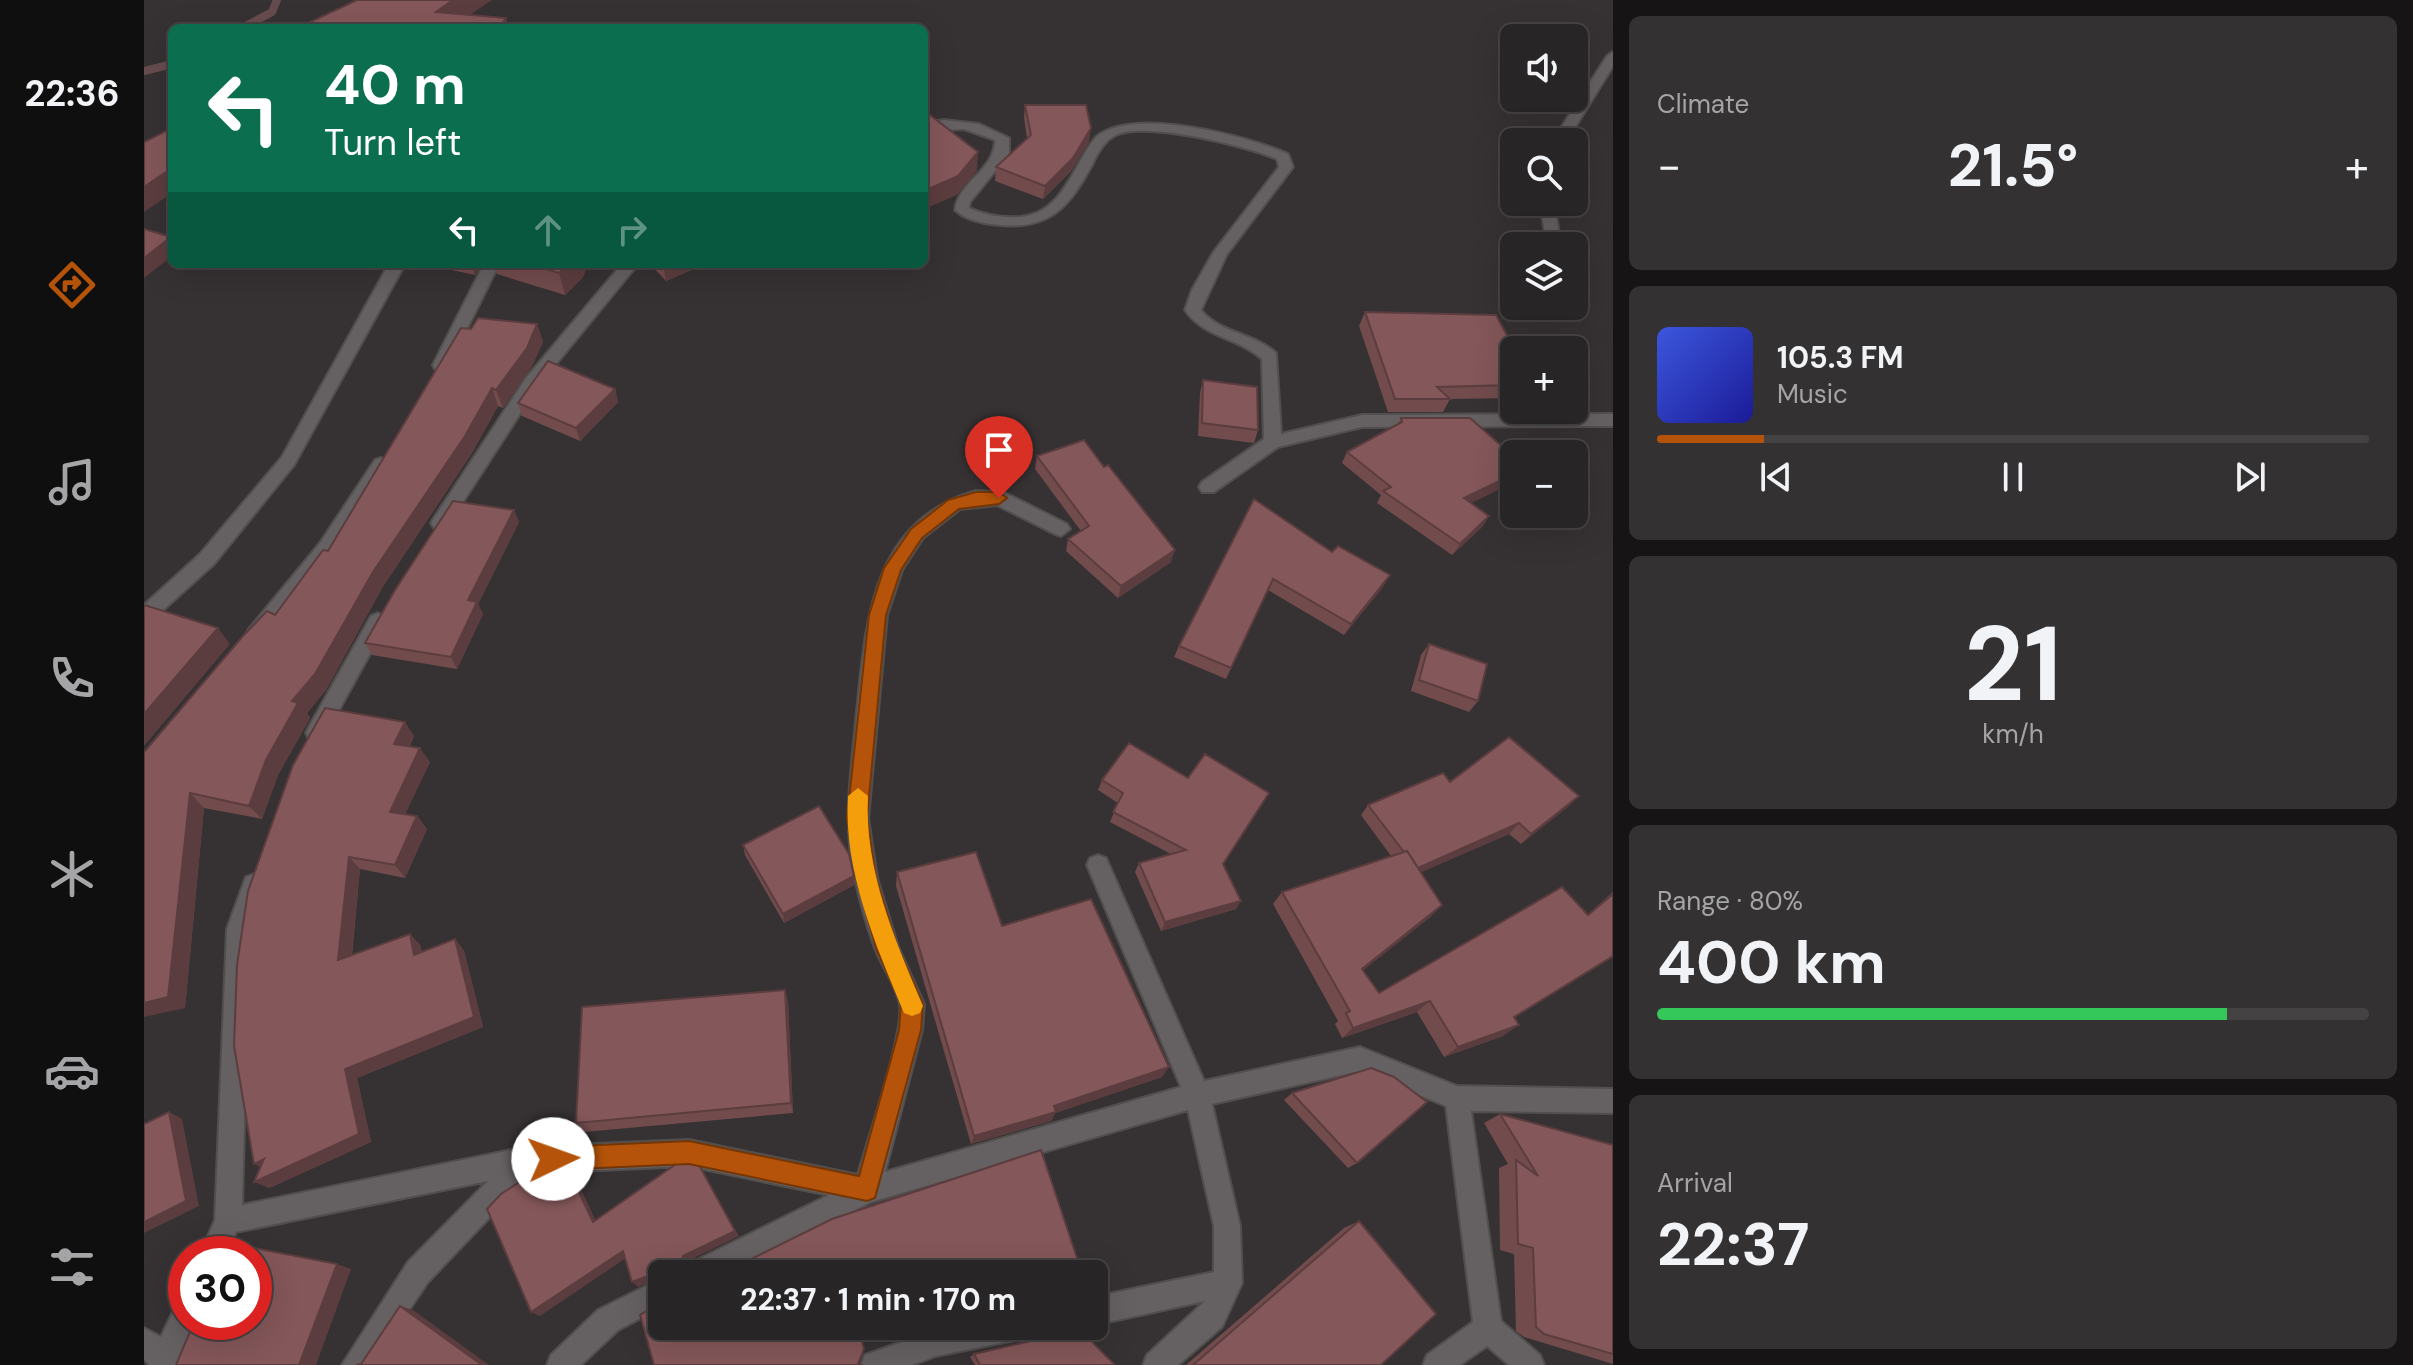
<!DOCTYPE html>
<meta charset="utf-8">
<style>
:root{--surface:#282526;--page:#343132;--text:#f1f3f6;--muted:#a5a5a7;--line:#444243;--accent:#b45309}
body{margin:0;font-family:"DM Sans",sans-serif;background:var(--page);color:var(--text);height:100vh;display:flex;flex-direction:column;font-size:30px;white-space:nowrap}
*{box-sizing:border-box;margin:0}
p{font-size:26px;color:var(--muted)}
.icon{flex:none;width:44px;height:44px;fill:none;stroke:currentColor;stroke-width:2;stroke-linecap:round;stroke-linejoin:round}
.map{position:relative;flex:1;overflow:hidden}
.drawer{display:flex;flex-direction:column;gap:16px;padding:16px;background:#161415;width:800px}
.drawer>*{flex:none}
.top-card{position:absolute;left:24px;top:24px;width:760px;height:244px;border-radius:12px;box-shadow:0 8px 32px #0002,0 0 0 2px var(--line);background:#0b6e4f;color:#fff;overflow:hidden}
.controls{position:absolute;left:1356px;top:24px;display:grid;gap:16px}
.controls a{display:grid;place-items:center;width:88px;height:88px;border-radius:12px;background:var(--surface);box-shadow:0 8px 32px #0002,0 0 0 2px var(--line);font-size:40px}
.speed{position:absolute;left:24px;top:1236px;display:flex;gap:16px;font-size:40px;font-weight:700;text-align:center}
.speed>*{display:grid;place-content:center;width:104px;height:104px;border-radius:50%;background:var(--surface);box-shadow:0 8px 32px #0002,0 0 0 2px var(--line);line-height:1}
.speed .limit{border:12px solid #d22;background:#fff;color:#111}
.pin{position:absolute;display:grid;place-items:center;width:68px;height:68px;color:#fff;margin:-82px -34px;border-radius:50% 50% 50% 0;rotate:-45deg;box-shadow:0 0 8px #0007}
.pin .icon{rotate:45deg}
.me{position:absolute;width:88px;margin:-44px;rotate:87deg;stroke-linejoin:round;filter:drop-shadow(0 0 6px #0008)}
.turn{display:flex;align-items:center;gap:28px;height:168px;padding:0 24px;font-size:36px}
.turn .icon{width:104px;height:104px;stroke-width:2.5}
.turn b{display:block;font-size:56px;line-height:68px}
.lanes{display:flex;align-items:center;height:76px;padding:0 24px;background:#0003;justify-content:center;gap:40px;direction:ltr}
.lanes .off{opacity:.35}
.big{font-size:60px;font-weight:700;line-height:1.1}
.drawer .widget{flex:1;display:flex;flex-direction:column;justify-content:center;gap:12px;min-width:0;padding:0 28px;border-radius:12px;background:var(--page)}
.drawer .dial{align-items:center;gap:0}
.dial b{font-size:104px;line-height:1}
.song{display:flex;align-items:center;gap:24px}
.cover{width:96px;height:96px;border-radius:12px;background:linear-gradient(135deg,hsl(230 70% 55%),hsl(240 70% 35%))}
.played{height:8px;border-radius:4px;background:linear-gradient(90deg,var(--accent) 15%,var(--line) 15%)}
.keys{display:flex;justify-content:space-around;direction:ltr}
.heat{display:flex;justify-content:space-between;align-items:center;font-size:44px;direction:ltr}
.charge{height:12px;border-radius:6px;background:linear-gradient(90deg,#34c759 80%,var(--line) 0)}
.trip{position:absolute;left:504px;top:1260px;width:460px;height:80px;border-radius:12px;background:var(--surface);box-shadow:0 8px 32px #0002,0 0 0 2px var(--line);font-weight:700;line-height:80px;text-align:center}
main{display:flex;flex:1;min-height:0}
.tab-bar{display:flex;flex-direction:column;width:144px;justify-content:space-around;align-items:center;background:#100f0f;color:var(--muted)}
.tab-bar .icon{width:56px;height:56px}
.tab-bar .active{color:var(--accent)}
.tab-bar b{font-size:36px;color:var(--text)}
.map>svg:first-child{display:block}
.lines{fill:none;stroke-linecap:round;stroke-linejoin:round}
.stream{stroke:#674c4f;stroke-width:8}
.street-casing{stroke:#514e4e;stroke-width:4}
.street{fill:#656061;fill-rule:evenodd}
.wall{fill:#724b4d}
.shaded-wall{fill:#5c3d3f}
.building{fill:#84575a;stroke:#5c3d3f;stroke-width:2}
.route{fill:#b45309;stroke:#753606;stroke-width:2}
.slow{fill:#f59e0b}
</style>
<main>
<nav class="tab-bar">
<b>22:36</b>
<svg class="icon active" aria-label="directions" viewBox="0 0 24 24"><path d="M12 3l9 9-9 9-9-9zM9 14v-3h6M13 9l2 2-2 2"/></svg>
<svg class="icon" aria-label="music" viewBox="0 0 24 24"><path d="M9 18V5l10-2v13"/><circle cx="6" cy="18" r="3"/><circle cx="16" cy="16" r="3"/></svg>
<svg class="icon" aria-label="phone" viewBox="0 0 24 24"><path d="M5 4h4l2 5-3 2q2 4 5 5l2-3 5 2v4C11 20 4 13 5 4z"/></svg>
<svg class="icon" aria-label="climate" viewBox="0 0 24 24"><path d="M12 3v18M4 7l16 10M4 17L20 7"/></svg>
<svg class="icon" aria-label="car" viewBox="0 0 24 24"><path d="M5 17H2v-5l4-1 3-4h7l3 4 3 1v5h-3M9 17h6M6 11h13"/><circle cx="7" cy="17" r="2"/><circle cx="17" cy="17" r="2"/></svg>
<svg class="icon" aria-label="filters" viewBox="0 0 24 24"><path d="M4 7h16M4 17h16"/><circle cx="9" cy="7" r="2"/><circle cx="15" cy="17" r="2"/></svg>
</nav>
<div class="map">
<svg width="1469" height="1365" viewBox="0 0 1469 1365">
<rect width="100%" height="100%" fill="#363132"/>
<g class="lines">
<g class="stream">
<path d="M98,28L128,12L133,0"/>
<path d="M0,71L28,64"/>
</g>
<g class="street-casing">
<g id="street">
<path d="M1469,52V66L1422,142H1408L1463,56Z"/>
<path d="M800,120L835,124L865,138V154L826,202L825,208C841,215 858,218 876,217C920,213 928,166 952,137C989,106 1103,136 1144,154L1149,167L1083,254L1057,310C1075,333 1110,333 1132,353L1137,434L1218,415L1469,414V426L1218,427L1134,447L1070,492H1058L1055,487L1058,482L1120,439L1118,359C1094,337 1060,338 1041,310L1048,290L1069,253L1135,167L1133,159C1102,146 1002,121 972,135C961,140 954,152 949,163C927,204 908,230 856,225C841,224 822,220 811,210C814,182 851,170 851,140L820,129L780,131V123Z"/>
<path d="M1396,202H1410L1417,246H1403Z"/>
<path d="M245,264H261L150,465L70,564L7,621L0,624V605L56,554L138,457Z"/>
<path d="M340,264L354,266L305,365L297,370L291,369L289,365Z"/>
<path d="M478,264H494L394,386L302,528H290L287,523L290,518L382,378Z"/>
<path d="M237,458L246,464L190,553L119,641H105L102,635L105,629L176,543L231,460Z"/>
<path d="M832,491L861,493L923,524L926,529L917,536L911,534L853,505L816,509L779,538L758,570L743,615L724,818L733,878L754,947L780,1004L778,1030L741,1172L1037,1087L943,865L946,858L954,855L962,858L1060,1081L1216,1047L1313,1086L1469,1089V1113L1327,1111L1357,1321L1396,1355L1400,1365H1365L1343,1346L1316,1365H1279L1283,1355L1329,1322L1302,1106L1216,1071L1068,1104L1096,1226L1098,1283L1078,1327L1034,1365H999L1003,1355L1061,1301L950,1325V1297L1070,1272V1226L1044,1110L727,1202L583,1274H542L545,1264L685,1195L545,1166L388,1173L284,1282L228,1365H198L264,1262L344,1181L92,1232L83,1254H56L71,1220L83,929L102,877L110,874L118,877L121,884L105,929L98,1205L382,1147L545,1140L714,1175C723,1142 761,1031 756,1004C752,985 738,966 731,948C723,926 716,901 711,878C699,823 707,775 712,721C722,628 724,521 832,491Z"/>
<path d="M234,613L244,621L179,739L172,742L165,739L162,733L165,727L227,616Z"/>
<path d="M518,1278V1307L474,1330L437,1365H403L407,1355L454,1310Z"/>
<path d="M42,1301V1322H53L34,1365H5L0,1359V1328L17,1337L32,1305Z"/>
<path d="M803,1326H885L881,1336L871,1340L792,1356L768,1365H717L721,1355Z"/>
</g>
</g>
<use href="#street" class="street"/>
</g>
<g class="wall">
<path d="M881,105L945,142L927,171L899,199L851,181L852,167L883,138L880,118Z"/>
<path d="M279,264H337L331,275Z"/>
<path d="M350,264H444L439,277L421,295L353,274Z"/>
<path d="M506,264H561L522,281Z"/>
<path d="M1221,312L1370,350V398L1306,399L1299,412H1244L1215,326Z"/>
<path d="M393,324L399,342L388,366L359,408L354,406L328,453L238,588L182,690L163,713L166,718L134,775L118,819L60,808L41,1008L0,752L131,615L184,551L327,329Z"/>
<path d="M1059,380L1114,430L1110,443L1054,436L1056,393Z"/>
<path d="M471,389L474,402L436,441L378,416L374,403Z"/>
<path d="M1257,418L1370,457V482L1327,503L1345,516L1338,527L1308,555L1233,503L1237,495L1198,463L1203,452L1253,424Z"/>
<path d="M893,456L960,467L1027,562L974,598L922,551L924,539L937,531L891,469Z"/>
<path d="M1110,499L1239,587L1200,635L1124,590L1082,679L1030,657L1035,646Z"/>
<path d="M370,510L375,522L334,604L339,614L313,669L228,655L221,643Z"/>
<path d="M1285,644L1334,701L1325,712L1267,691L1277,655Z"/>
<path d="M270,736L266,746L286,762L261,814L273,816L283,829L261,878L216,869L208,955L266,934L276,945L278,952L311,939L320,951L339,1027L213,1078L227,1142L125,1188L116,1167L104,891Z"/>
<path d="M985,743L1080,865L1092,909L1017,931L991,872L995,863L1027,854L966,822L974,803L954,790L958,780Z"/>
<path d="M1306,782L1435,796L1377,844L1365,834L1277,872L1298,905L1285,918L1219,970L1235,993L1443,915L1469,892V957L1370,1018L1359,1036L1300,1057L1273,1012L1198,1038L1191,1024L1194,1021L1129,904L1138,892L1247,856L1217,815L1224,805Z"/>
<path d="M599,845L710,876V885L640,923L601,855Z"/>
<path d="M753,872L858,926L1018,1077L911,1113L907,1121L827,1144L752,886Z"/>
<path d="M644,1001L649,1113L440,1132L432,1123Z"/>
<path d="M1148,1093L1213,1163L1204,1168L1140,1100Z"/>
<path d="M1356,1114L1469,1145V1364L1380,1337L1372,1331L1370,1254L1356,1250L1355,1168L1364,1164L1340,1123Z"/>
<path d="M1215,1221L1237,1365H1042L1200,1228Z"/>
<path d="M830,1354L971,1365H831L826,1357Z"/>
</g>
<g class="shaded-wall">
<path d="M309,0H348L306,28L292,12Z"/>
<path d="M362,18L365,28L356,27Z"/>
<path d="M947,128L945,142L927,171L899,199L901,186Z"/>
<path d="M834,152L833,171L813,195L780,209V191Z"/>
<path d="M28,168V193L0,212V187Z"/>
<path d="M27,237L28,256L0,278V258Z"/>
<path d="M327,264H337L331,275Z"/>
<path d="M424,264H444L439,277L421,295L415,273Z"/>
<path d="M519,264H561L522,281Z"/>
<path d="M393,324L399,342L388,366L359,408L352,390Z"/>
<path d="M348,388L354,406L328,453L238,588L182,690L163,713L166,718L134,775L118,819L105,806L122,760L148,701L229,572Z"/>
<path d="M471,389L474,402L436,441L432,428Z"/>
<path d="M1370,474V482L1313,510L1320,498Z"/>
<path d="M370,510L375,522L334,604L339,614L313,669L307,657L324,600Z"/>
<path d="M1345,516L1338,527L1308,555L1316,544Z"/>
<path d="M1031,550L1027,562L974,598L977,586Z"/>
<path d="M1246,575L1239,587L1200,635L1207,624Z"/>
<path d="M74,628L86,644L0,746V714Z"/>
<path d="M261,722L270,736L260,758L250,744Z"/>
<path d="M276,748L286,762L256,825L246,812Z"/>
<path d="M46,793L60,808L41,1008L0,1017V1003Z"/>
<path d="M1435,796L1424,807L1377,844L1387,834Z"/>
<path d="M273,816L283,829L261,878L251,865Z"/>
<path d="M1375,823L1365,834L1264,878L1272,868Z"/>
<path d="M205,857L216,869L206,971L194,960Z"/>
<path d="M710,876V885L640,923L639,914Z"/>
<path d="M1097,901L1092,909L1017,931L1021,922Z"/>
<path d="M1298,905L1285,918L1207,980L1218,969Z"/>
<path d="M266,934L276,945L281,966L270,955Z"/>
<path d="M311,939L320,951L339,1027L213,1078L227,1142L125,1188L110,1182L201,1069Z"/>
<path d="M1469,956V957L1354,1028L1370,1017Z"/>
<path d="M641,990L644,1001L649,1113L647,1103Z"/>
<path d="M1286,1001L1273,1012L1198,1038L1209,1028Z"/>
<path d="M1375,1025L1359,1036L1300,1057L1314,1047Z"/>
<path d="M1025,1067L1018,1077L911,1113L907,1121L827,1144L830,1136L910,1106Z"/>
<path d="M25,1112L38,1119L55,1206L0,1233V1222Z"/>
<path d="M120,1159L125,1171L110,1164Z"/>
<path d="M555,1165L595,1236L544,1261L540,1274L535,1271L539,1256Z"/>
<path d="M423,1167L430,1174L455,1228L449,1222Z"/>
<path d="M479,1251L485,1256L396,1316L387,1312Z"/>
<path d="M193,1264L207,1269L172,1365H155Z"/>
<path d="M936,1267L931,1271L923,1274H913Z"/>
<path d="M515,1272L518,1277L494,1287L488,1282Z"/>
<path d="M256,1306L269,1310L345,1365H338Z"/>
<path d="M742,1326H752L717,1338L716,1335Z"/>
</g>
<g class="building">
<path d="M213,0H309L292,12L362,18L356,27L369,28H174L164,23Z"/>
<path d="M881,105H942L947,128L929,158L901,186L852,167L887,135Z"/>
<path d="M786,115L834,152L814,176L780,191V118Z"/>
<path d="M28,128V168L0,187V142Z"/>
<path d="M0,229L27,237L0,258Z"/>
<path d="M386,264H424L415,273Z"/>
<path d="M1221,312L1352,315L1371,350L1370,385L1293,387L1306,399H1251Z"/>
<path d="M334,318L393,324L383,348L352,390L348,388L321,436L229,572L171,674L148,701L154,703L122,760L105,806L46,793L24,997L0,1003V752L99,636L123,611L131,615L179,550L184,551L317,328L327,329Z"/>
<path d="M404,361L471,389L432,428L374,403Z"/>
<path d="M1059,380L1113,387L1114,430L1058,423Z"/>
<path d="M1257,418H1326L1370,457V474L1320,498L1345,516L1316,544L1239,491L1247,487L1203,452L1258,422Z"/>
<path d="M940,440L960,467L964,465L1031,550L977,586L924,539L945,526L893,456Z"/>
<path d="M1110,499L1188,552L1194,546L1246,575L1207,624L1129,579L1087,668L1035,646Z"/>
<path d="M309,501L370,510L324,600L333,602L307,657L221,643L251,590Z"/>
<path d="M0,605L74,628L0,714Z"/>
<path d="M1285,644L1343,664L1334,701L1275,680Z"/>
<path d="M181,708L261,722L250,744L276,748L246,812L273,816L251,865L205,857L194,960L266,934L270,955L311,939L330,1017L201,1069L215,1134L110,1182L120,1159L110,1164L90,1046L93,965L104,891L149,765Z"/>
<path d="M1365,737L1435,796L1387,834L1375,823L1274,868L1263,851L1260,852L1224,805L1299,773L1306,782Z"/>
<path d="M985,743L1044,778L1061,754L1125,793L1079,864L1097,901L1021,922L995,863L1042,850L969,812L979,793L958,780Z"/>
<path d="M675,806L705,854L710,876L639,914L599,845Z"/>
<path d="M1263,851L1298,905L1218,969L1235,993L1418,887L1444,915L1469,894V956L1370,1017L1375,1025L1314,1047L1286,1001L1209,1028L1202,1013L1206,1011L1138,892Z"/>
<path d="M832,852L858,926L947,899L1025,1067L910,1106L912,1112L830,1136L753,872Z"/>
<path d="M641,990L647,1103L432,1123L438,1007Z"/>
<path d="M1227,1068L1250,1077L1283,1102L1213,1163L1148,1093Z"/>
<path d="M25,1112L42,1201L0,1222V1124Z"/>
<path d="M1356,1114L1469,1145V1354L1400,1334L1392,1327L1389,1248L1374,1244L1372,1160L1394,1176Z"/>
<path d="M897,1150L936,1267L913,1274H518V1326H742L716,1335L720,1349L714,1364L719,1365H510L496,1315L516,1303L515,1272L488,1282L479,1251L387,1312L343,1209L357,1194L397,1168L423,1167L449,1222L535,1162L555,1165L591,1231L539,1256L535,1271L579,1273L688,1219Z"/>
<path d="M1215,1221L1292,1314L1237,1365H1049Z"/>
<path d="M84,1243L193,1264L155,1365H32L50,1322H110V1254H79Z"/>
<path d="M256,1306L338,1365H212L217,1364Z"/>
<path d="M936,1330L971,1365H836L830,1354Z"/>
</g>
<path class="route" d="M832,492H855L863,498L855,504L815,509L778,538L757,570L742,615L723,818L732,878L753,946L779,1004L777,1030L731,1198L723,1201L545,1164L409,1170L401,1167L397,1159L401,1151L409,1147L545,1141L715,1176L755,1030L757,1004L732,948L712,878L703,818L725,615L740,568L767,529L804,500Z"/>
<path class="slow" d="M714,788L724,796C720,869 751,940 779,1006L776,1013L768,1016L760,1013C732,945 699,871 704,796Z"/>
</svg>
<div class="controls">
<a><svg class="icon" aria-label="sound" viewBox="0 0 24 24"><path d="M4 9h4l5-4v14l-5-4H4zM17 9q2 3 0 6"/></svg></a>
<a><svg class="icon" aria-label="search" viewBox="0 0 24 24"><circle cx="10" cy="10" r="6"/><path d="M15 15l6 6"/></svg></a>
<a><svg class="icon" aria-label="layers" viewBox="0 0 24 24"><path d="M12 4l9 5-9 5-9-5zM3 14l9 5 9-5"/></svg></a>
<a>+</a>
<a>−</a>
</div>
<div class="speed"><div class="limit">30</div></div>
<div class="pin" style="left:855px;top:498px;background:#d93025"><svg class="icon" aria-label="arrive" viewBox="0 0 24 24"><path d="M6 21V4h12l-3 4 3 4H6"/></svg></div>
<svg class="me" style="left:409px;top:1159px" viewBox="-20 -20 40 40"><circle r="19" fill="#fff"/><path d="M0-13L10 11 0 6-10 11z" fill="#b45309"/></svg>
<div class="trip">22:37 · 1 min · 170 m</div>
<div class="top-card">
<div class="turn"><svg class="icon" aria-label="left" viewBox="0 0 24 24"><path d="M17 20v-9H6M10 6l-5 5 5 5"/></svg><div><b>40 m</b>Turn left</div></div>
<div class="lanes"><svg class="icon" aria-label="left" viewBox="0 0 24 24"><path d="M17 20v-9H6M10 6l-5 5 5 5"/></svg><svg class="icon off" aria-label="ahead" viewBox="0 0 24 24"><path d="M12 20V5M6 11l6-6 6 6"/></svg><svg class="icon off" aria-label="right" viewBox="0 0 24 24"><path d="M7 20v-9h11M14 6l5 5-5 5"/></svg></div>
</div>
</div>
<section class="drawer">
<div class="widget"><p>Climate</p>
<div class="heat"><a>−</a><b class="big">21.5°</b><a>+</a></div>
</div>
<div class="widget">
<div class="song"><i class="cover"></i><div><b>105.3 FM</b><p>Music</p></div></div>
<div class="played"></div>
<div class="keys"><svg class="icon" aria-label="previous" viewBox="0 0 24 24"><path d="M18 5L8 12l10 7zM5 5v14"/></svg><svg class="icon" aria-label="pause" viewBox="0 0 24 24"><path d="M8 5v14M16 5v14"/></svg><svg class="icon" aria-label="next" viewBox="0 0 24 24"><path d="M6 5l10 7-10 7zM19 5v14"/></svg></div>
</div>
<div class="widget dial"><b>21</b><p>km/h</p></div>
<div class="widget"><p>Range · 80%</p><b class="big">400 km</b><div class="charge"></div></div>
<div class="widget"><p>Arrival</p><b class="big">22:37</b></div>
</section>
</main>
